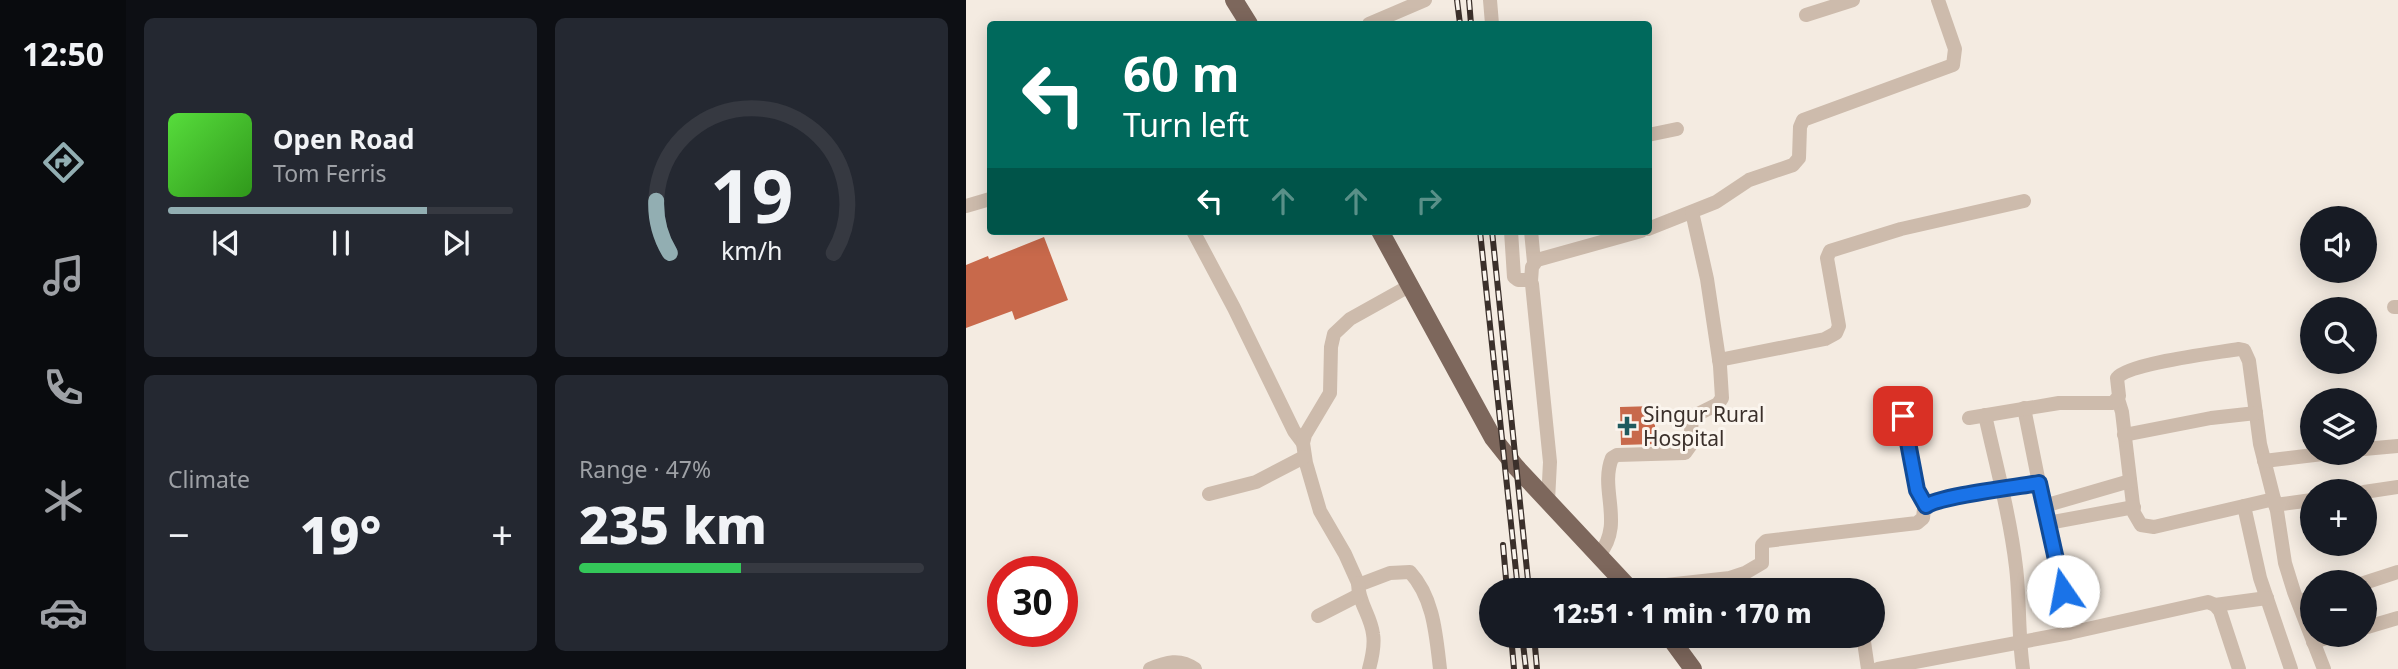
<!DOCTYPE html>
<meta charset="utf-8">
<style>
:root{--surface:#171b24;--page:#242831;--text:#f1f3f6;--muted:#9ea1a6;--line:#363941;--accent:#92aeb2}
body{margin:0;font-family:"Noto Sans",sans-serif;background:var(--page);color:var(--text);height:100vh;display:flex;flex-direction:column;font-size:26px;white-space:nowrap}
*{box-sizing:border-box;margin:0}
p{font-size:23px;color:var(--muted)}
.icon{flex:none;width:38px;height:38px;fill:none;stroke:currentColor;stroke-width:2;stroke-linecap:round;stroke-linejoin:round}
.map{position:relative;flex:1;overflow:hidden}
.sheet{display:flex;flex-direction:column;gap:18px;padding:18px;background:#0d0f14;width:840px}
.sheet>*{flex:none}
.guide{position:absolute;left:21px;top:21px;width:665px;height:214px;border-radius:7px;box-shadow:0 4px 18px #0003;background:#00695c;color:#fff;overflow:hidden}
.tools{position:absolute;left:1334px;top:206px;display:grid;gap:14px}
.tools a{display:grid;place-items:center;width:77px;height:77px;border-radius:50%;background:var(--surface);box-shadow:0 4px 18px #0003;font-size:35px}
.speed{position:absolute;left:21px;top:556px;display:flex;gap:14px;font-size:35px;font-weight:700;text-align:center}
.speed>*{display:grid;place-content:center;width:91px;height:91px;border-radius:50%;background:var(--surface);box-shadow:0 4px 18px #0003;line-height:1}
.speed .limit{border:10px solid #d22;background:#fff;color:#111}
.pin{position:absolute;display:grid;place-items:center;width:60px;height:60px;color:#fff;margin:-30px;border-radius:14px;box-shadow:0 4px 10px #0006}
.me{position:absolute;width:77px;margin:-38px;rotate:348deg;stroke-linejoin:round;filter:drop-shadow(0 0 5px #0008)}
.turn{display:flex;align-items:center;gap:24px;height:147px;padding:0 21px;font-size:32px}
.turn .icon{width:91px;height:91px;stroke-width:2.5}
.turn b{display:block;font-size:49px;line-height:60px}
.lanes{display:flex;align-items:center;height:66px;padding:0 21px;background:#0003;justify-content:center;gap:35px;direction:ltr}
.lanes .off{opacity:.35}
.big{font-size:52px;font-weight:800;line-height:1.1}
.sheet .widget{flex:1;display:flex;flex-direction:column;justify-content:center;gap:10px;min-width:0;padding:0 24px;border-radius:10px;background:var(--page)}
.sheet .dial{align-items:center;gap:0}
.dial svg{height:182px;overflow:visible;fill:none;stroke:var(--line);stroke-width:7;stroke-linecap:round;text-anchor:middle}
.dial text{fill:var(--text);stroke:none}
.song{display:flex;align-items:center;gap:21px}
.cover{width:84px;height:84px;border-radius:10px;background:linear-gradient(135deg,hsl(110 70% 55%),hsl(110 70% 35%))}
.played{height:7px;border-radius:4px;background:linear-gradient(90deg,var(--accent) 75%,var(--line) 75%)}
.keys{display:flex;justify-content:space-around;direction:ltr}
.heat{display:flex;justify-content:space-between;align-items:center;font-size:38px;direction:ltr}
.charge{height:10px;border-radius:5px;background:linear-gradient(90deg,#34c759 47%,var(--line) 0)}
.sheet .tiles{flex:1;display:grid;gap:18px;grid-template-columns:repeat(2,1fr)}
.trip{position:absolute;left:513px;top:578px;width:406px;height:70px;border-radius:35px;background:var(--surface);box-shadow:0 4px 18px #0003;font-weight:800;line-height:70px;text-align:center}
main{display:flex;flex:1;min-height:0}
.tabs{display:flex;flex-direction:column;width:126px;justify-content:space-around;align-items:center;background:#090b0e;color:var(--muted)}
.tabs .icon{width:49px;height:49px}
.tabs .on{color:var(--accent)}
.tabs b{font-size:32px;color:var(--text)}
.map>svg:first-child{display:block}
.building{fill:#c8694b}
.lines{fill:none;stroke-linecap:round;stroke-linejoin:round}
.minor{stroke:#cdbbac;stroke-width:14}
.major{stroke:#7d675c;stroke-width:18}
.rail-casing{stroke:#3b302b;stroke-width:6}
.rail{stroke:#fbf5ee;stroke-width:3.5;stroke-dasharray:10;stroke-linecap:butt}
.route-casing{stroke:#114b97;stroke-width:18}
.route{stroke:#1a73e8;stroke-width:12}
.poi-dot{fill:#1f5a5e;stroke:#fbf5ee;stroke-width:2.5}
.labels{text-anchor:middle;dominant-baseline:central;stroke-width:6;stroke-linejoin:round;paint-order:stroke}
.poi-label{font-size:21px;fill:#3b302b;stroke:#fbf5ee;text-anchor:start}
</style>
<main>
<nav class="tabs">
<b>12:50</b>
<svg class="icon on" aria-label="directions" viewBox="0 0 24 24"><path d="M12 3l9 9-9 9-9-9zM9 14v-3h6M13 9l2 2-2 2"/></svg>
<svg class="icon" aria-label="music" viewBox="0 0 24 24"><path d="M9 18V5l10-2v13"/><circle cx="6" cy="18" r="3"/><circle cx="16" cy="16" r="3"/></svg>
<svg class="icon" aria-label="phone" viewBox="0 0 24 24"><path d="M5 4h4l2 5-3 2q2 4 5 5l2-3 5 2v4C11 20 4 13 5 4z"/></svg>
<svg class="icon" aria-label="climate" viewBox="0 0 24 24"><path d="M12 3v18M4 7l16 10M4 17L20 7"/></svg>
<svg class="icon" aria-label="car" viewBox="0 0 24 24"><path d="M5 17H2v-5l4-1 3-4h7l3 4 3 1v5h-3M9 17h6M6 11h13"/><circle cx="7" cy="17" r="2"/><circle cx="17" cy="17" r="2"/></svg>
</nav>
<section class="sheet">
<div class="tiles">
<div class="widget">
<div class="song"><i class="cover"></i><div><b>Open Road</b><p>Tom Ferris</p></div></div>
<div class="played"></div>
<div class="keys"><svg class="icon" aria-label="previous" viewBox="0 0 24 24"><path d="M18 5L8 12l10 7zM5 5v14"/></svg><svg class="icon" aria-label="pause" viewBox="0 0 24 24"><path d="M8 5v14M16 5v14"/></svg><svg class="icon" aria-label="next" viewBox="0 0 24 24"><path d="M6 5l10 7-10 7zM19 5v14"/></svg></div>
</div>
<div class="widget dial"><svg viewBox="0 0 100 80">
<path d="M14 69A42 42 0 1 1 86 69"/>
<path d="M14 69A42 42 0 0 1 8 46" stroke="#92aeb2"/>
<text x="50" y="56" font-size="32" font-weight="700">19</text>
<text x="50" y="72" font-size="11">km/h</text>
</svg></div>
<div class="widget"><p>Climate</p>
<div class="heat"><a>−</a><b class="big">19°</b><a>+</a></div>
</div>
<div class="widget"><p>Range · 47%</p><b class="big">235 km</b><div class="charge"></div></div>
</div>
</section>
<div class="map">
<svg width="1432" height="669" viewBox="0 0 1432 669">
<rect width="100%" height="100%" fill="#f4ebe1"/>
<g class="building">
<path d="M78,237L102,300L49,320L46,311L0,328V265L22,256L23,259Z"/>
<path d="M689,406V444L655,445L654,407Z"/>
</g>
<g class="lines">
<g class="minor">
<path d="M524,0L526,24"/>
<path d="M840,15L887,0"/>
<path d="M403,24L459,0"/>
<path d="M682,135L711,129"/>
<path d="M0,206L24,199"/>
<path d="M682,229L750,202L783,180L827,165L833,158L834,127L837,120L987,65L989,49L972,0"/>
<path d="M227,231L268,308L328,431L337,443"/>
<path d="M545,231L548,277L552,280H563L566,284L584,462L582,501"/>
<path d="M565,231L568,262"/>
<path d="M565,281L566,267L571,260L675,231"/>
<path d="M445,285L384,319L368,334L365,347L364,393L339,435L337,443L340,463L354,511L379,554L392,583L395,584L424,573L444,572C468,598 470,636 474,669"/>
<path d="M1428,307H1432"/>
<path d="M753,360L859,339L870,333L873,326L861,258L864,251L935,229L1058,201"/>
<path d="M1152,399L1156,412L1168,513L1175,525L1188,527L1308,499"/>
<path d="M1058,408L1103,633"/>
<path d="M1019,415C1030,465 1044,516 1050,567C1054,601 1052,635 1057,669"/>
<path d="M937,416L952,490L959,506"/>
<path d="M1003,418L1093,403H1147L1153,396L1151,378C1163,363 1250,353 1273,349L1278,350L1283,361L1294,444L1311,511L1319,563L1328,592L1358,669"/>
<path d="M1158,435L1245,418L1290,413"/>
<path d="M1398,449L1432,446"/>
<path d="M1298,461L1365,453"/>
<path d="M1398,492L1432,487"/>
<path d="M243,494L290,482L338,457"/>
<path d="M1309,505L1346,500"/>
<path d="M1078,506L1164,481"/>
<path d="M1278,506L1294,578L1325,669"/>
<path d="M1082,523L1168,507"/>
<path d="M633,555C659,523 633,490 646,458L651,455L719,453L724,446L726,417L752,404L756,398L754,366L741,279L726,212"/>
<path d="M392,583C392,602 405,616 407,634C409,645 406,658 403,669"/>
<path d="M1398,583L1432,572"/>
<path d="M664,589L764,578L779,573L796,563V545L800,541L951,523L957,518L958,509L964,502L1073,483"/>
<path d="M1332,601L1346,598"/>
<path d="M1249,605L1301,598"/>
<path d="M352,616L393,595"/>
<path d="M1398,628L1432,618"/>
<path d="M897,635L902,669"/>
<path d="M1347,642L1371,635"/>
<path d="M184,669C200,662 214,658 229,669"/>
<path d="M912,669L1103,633L1242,602L1249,605L1254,611L1273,669"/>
</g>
<g class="major">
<path d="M268,0L283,24"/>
<path d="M414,231L527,438L550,467L665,590"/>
<path d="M702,635L727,669"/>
</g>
<g class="rail-casing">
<g id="rail">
<path d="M491,0L494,24"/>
<path d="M503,0L505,24"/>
<path d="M514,231L552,590"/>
<path d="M526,231L563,590"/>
<path d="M537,545L541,590"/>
<path d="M545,635L548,669"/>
<path d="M556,635L560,669"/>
<path d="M568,635L571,669"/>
</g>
</g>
<use href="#rail" class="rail"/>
</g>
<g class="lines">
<g class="route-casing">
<path id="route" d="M937,416L951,490L960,506C973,496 1051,487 1073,483L1097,591"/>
</g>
<use href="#route" class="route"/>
</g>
<path class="poi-dot" d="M657.5 415.5h7v7h7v7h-7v7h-7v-7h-7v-7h7z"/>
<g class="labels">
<g class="poi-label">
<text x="677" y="414">Singur Rural<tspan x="677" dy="24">Hospital</tspan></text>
</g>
</g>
</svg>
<div class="tools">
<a><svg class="icon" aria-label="sound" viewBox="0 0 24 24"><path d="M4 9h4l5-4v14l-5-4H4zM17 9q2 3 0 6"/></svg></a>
<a><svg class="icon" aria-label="search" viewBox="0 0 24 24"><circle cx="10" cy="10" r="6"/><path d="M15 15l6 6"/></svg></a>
<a><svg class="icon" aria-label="layers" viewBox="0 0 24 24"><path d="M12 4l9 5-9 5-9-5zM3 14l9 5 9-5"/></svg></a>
<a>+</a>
<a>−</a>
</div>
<div class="speed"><div class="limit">30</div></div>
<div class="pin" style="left:937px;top:416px;background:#d93025"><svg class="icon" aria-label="arrive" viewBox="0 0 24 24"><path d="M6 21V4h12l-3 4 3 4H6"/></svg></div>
<svg class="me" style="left:1097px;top:591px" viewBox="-20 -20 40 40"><circle r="19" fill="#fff"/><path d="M0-13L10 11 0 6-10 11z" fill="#1a73e8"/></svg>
<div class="trip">12:51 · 1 min · 170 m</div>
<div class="guide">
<div class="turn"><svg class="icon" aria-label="left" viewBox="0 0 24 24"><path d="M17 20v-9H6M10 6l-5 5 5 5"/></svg><div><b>60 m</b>Turn left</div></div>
<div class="lanes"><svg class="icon" aria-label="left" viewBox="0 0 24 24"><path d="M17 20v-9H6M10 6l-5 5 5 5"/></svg><svg class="icon off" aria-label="ahead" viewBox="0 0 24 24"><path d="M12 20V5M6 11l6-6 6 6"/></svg><svg class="icon off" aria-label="ahead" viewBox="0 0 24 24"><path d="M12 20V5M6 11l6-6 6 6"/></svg><svg class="icon off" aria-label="right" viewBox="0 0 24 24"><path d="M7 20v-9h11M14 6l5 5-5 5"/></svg></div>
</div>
</div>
</main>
